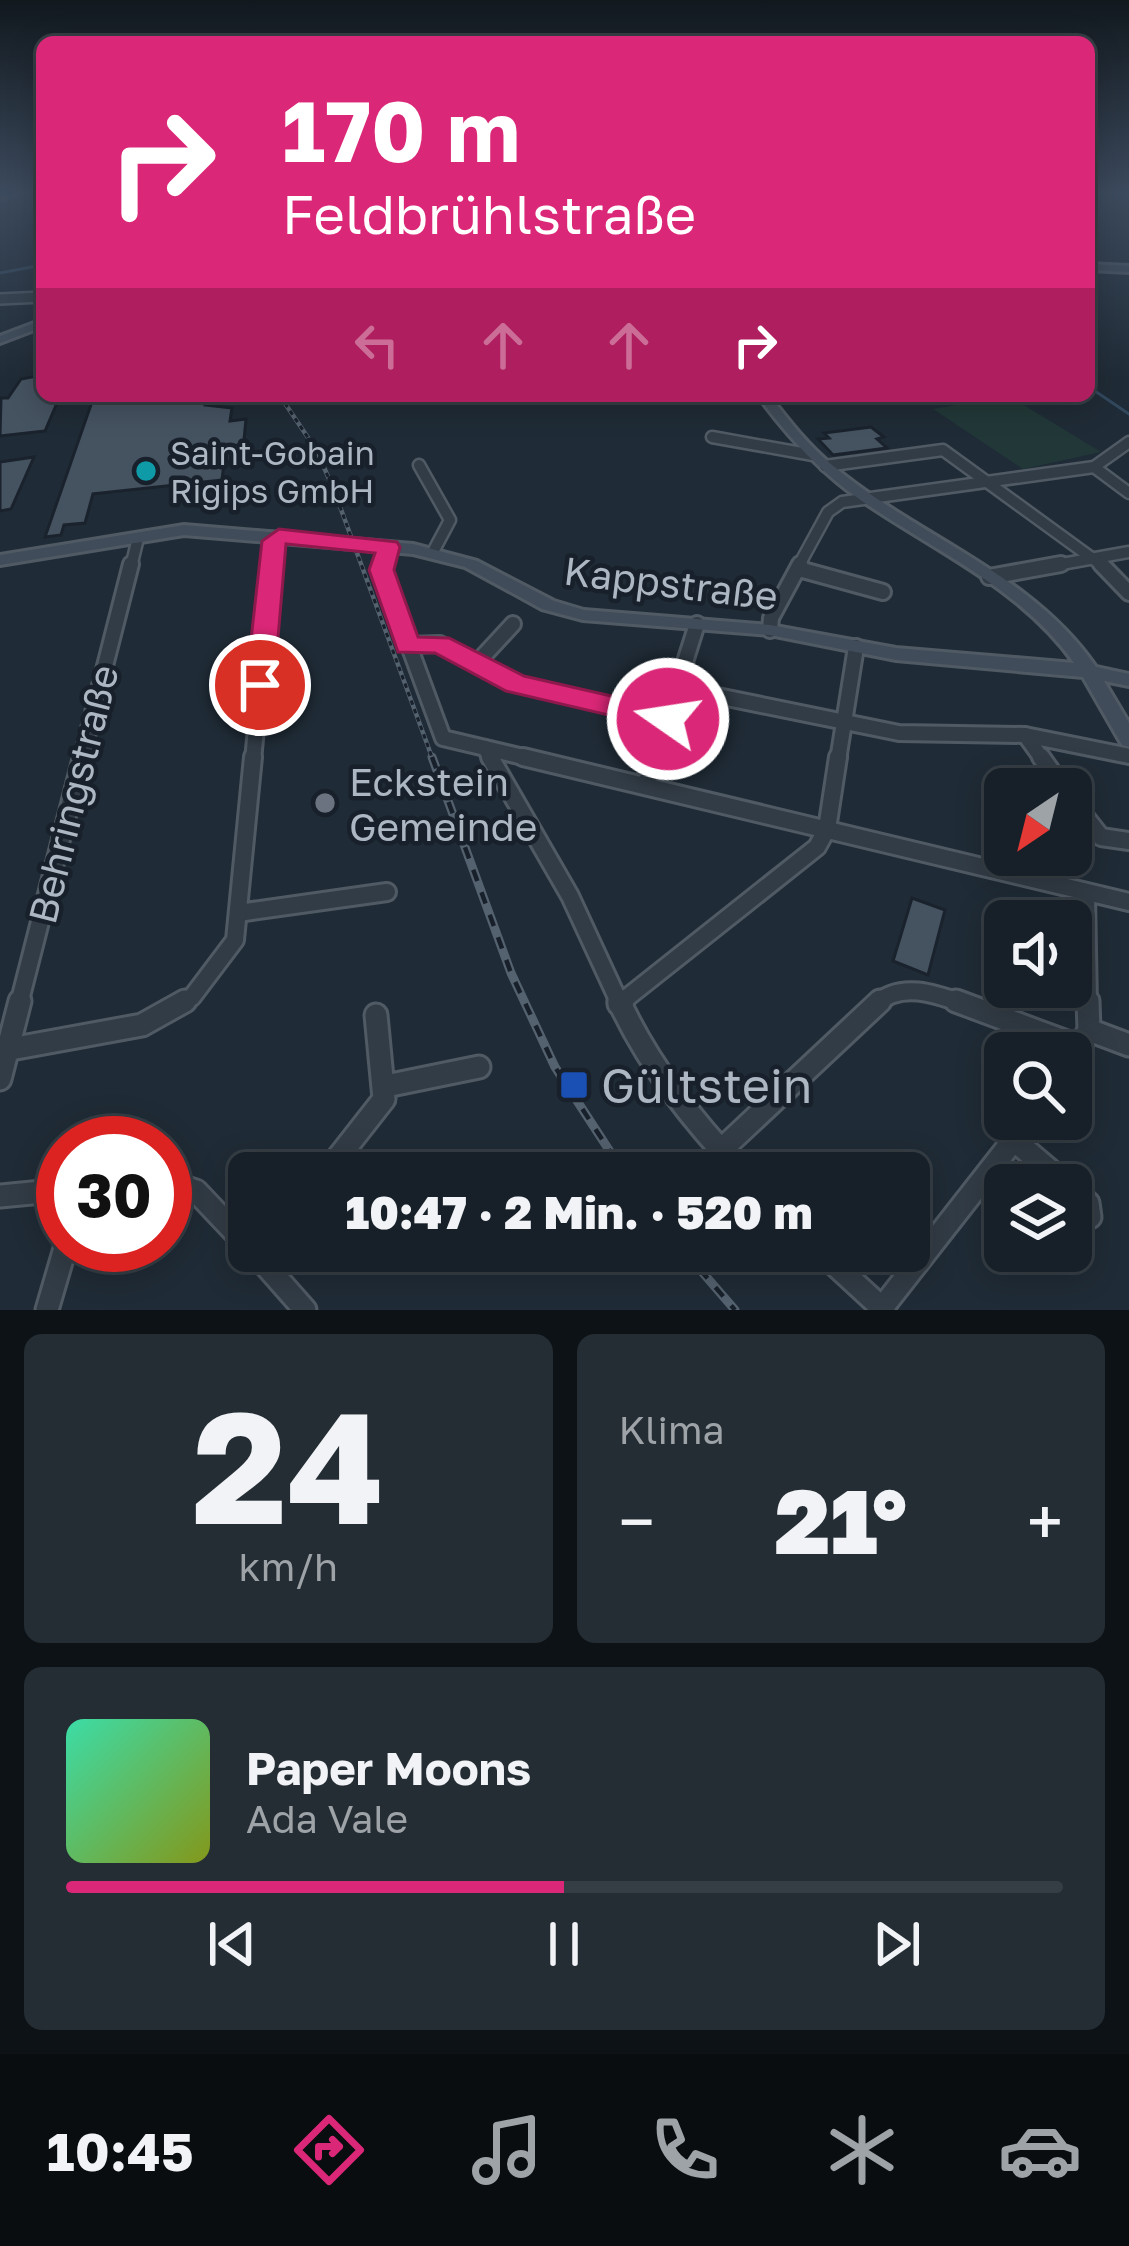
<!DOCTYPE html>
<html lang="de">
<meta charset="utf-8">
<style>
:root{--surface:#172028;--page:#242d34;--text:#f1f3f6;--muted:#9ea3a8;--line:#363e45;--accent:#db2777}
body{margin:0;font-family:"Golos Text",sans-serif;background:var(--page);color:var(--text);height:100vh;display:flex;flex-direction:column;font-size:45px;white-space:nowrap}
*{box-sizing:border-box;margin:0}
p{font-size:39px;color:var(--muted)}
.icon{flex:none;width:66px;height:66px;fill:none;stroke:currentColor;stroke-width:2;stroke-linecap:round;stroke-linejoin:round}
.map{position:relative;height:1310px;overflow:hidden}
.sheet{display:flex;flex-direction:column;gap:24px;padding:24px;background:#0d1216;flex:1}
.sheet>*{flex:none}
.banner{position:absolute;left:36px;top:36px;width:1059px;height:366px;border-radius:18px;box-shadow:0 6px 30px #0003,0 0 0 3px var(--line);background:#db2777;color:#fff;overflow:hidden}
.needle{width:78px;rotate:215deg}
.controls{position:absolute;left:984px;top:768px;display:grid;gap:24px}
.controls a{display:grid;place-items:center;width:108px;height:108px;border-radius:18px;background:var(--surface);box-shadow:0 6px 30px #0003,0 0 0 3px var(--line);font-size:60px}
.speed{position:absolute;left:36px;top:1116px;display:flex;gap:24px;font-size:60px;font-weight:700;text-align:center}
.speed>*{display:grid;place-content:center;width:156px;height:156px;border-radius:50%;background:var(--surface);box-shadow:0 6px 30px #0003,0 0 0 3px var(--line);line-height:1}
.speed .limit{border:18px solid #d22;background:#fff;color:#111}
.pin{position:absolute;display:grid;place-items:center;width:102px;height:102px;color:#fff;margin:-51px;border:6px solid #fff;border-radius:50%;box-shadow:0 3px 12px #0007}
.me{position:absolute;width:132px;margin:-66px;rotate:283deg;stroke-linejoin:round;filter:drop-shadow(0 0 9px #0008)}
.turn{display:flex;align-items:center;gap:42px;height:252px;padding:0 48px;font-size:54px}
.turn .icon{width:156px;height:156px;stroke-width:2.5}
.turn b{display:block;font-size:84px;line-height:102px}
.lanes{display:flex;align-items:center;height:114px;padding:0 48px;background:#0003;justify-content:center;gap:60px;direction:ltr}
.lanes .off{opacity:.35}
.big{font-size:90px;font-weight:800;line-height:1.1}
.sheet .card{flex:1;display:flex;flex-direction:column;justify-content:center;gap:18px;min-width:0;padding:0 42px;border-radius:18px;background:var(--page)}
.sheet .dial{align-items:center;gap:0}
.dial b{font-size:156px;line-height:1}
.song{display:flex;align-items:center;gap:36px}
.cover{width:144px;height:144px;border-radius:18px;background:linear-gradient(135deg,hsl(160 70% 55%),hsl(70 70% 35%))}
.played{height:12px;border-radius:6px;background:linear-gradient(90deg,var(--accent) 50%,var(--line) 50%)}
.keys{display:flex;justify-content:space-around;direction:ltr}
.heat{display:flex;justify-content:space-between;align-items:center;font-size:66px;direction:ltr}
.sheet .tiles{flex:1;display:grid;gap:24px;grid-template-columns:1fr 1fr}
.card:last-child{grid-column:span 2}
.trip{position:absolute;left:228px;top:1152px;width:702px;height:120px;border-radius:18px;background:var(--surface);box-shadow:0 6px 30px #0003,0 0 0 3px var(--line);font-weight:800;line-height:120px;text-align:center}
.tab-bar{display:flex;height:192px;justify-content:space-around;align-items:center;background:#090d10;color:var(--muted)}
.tab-bar .icon{width:84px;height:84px}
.tab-bar .selected{color:var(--accent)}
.tab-bar b{font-size:54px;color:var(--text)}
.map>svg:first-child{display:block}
.green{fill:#223838}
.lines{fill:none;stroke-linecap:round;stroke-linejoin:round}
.stream{stroke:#32485d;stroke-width:3}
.building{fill:#455260;stroke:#1a232d;stroke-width:3}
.street-far4-casing{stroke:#505a64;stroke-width:14}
.street-far3-casing{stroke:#505a64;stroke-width:15}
.street-far2-casing{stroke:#505a64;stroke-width:20}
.street-far1-casing{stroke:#505a64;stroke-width:22}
.street-casing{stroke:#505a64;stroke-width:27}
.secondary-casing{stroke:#505a64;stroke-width:6}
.highway-casing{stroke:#3d4751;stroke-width:6}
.street-far4{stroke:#323c46;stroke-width:9}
.street-far3{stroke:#323c46;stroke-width:10}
.street-far2{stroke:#323c46;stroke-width:14}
.street-far1{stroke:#323c46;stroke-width:16}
.street{stroke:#323c46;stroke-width:21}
.secondary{fill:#404c59;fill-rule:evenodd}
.highway{fill:#6c5e4f;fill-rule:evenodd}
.rail-far1-casing{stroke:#54616e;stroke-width:4.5}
.rail-casing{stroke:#54616e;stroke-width:9}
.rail-far1{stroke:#18212b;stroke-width:3;stroke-dasharray:4.5;stroke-linecap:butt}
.rail{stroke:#18212b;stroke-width:4.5;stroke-dasharray:12;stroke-linecap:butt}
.route{fill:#db2777;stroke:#8e194d;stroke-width:3}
.culture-dot{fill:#0f9aa8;stroke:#18212b;stroke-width:4.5}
.worship-dot{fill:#6b7280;stroke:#18212b;stroke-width:4.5}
.transit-dot{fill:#1a4fb4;stroke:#18212b;stroke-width:4.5}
.labels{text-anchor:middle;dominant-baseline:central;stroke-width:9;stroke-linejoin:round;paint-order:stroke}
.far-poi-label{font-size:33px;fill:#acb7c3;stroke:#18212b;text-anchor:start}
.street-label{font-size:39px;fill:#acb7c3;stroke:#18212b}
.poi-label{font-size:39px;fill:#acb7c3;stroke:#18212b;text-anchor:start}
.near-poi-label{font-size:48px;fill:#acb7c3;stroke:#18212b;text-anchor:start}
</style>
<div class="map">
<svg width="1129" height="1310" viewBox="0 0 1129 1310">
<rect width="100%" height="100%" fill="#1f2b36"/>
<path class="green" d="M1009,396L1101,452L1023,469L933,409Z"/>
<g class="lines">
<g class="stream">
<path d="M1089,271H1110"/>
<path d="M0,273L42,265"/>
<path d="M1089,387L1129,414"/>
</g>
</g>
<g class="building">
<path d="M42,375V396H60L45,431L0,436L1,398H8L21,379Z"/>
<path d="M94,396L153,402L206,397L205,405L232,408L230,421L246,419L242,461L224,462L222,480L93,494L85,523L64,525L61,535L45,537Z"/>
<path d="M871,427L884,437L877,439L887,448L833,455L818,439L829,438L824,433Z"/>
<path d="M34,457L11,509L0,511V462Z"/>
<path d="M912,898L945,910L928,975L893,961Z"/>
</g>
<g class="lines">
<g class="street-far4-casing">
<path id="street-far4" d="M0,299L42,297"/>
</g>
<g class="street-far3-casing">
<g id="street-far3">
<path d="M712,437L813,455"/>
<path d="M419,465L450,520L433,552"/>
<path d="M825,466L943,450L1104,567"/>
<path d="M1094,467L1129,493"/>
<path d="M131,567L138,538"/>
<path d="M271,567L274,541L279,536"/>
<path d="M382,567L388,547"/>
<path d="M798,567L828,512L842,502L1094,467L1129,442"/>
<path d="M1045,567L1129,552"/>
</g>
</g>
<g class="street-far2-casing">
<g id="street-far2">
<path d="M383,564L381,570L443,738L536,760"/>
<path d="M1101,564L1129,593"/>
<path d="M799,569L883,592"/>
<path d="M989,577L1061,564"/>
<path d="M770,630L771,618L800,564"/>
<path d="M407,645L440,644L516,684L668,719"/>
<path d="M476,664L513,624"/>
<path d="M678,688L899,733L1025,735L1129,756"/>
<path d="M1025,735L1043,760"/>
<path d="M485,748L492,760"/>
<path d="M81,760L131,564"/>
<path d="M253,760L272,564"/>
<path d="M654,760L697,624"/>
<path d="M838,760L856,647"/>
</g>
</g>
<g class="street-far1-casing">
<g id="street-far1">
<path d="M490,757L570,896L620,1004"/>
<path d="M523,757L1129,902"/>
<path d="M1041,757L1064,789"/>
<path d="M646,784L655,757"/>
<path d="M1071,799L1101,837L1129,841"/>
<path d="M1086,895L1088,1004"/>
<path d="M238,913L387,892"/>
<path d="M19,1004L82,757"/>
<path d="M180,1004L192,997L235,940L253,757"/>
<path d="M619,1004L817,847L827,829L838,757"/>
<path d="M876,1004C901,981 936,994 964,1004"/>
</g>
</g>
<g class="street-casing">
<g id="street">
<path d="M619,1001C649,1066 693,1121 742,1173"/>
<path d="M956,1001L1080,1047"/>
<path d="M619,1004L623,1001"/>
<path d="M1089,1030L1129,1045"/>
<path d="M0,1051L142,1025L185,1001"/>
<path d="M1071,1064L1089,1030L1088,1001"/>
<path d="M0,1079L20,1001"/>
<path d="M386,1086L479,1067"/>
<path d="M1014,1140L1067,1185"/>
<path d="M720,1151L880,1001"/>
<path d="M326,1173L384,1099L376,1015"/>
<path d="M165,1181L196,1191L249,1247"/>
<path d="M1071,1188L1088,1203L1090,1217"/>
<path d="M0,1196L63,1190"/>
<path d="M253,1251L305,1310"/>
<path d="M820,1251L884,1310"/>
<path d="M882,1308L1030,1119"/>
<path d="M47,1310L66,1245"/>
</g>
</g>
<g class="secondary-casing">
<g id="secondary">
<path d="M1089,264L1129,266V272L1089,270Z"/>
<path d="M42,320V327L0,343V336Z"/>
<path d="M758,396H770C789,421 808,445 832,465C917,537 1031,572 1096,667L1129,674V686L1104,681L1129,723V747L1122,745L1083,677L896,660L770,635L583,620L542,609L465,567L413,554L184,535L0,565V555L184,525L413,544L477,561L554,601L584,610L770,625L896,648L1074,663C1022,589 935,551 862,501C820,472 788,437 758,396Z"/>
</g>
</g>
<g class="highway-casing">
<path id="highway" d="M0,195H14L0,200Z"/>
</g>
<use href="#street-far4" class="street-far4"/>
<use href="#street-far3" class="street-far3"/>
<use href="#street-far2" class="street-far2"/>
<use href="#street-far1" class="street-far1"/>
<use href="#street" class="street"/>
<use href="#secondary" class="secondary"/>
<use href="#highway" class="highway"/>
<g class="rail-far1-casing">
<path id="rail-far1" d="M280,396L317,451L335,493L433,760"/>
</g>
<g class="rail-casing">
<g id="rail">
<path d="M432,757L511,973L555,1067L624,1173"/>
<path d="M684,1251L735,1310"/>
</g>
</g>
<use href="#rail-far1" class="rail-far1"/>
<use href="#rail" class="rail"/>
</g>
<linearGradient id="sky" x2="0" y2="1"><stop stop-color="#11181e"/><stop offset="0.51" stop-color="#3c4a5d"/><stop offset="1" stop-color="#3c4a5d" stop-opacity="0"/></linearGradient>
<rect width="1129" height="379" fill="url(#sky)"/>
<path class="route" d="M279,529L397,542L400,547L394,570L418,637L449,638L524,676L668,709L683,719L668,729L506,691L435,653L398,652L369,570L375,553L286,544L274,685L260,694L250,692L246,685L262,541Z"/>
<circle class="culture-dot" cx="146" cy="471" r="12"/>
<circle class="worship-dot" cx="325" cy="803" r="12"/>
<rect class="transit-dot" x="559" y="1070" width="30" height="30" rx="6"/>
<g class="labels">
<g class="far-poi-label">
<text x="170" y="452">Saint-Gobain<tspan x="170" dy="38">Rigips GmbH</tspan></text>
</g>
<g class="street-label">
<text transform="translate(671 583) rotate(7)">Kappstraße</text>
<text transform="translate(73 794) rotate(-76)">Behringstraße</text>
</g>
<g class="poi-label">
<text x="349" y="781">Eckstein<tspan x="349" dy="45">Gemeinde</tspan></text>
</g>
<g class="near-poi-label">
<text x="601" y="1085">Gültstein</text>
</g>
</g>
</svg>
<div class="controls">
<a><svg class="needle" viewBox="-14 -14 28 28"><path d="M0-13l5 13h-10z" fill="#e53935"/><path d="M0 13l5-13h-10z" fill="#9ea3a8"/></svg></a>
<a><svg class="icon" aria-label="sound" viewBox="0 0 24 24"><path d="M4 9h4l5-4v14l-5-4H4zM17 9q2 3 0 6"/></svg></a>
<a><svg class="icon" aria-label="search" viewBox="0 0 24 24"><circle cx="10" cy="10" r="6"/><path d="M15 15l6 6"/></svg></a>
<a><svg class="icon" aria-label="layers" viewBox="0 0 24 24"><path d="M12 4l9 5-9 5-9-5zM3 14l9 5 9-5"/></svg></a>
</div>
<div class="speed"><div class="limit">30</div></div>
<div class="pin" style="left:260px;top:685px;background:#d93025"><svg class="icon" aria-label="arrive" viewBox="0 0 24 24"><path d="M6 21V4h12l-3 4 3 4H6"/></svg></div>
<svg class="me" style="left:668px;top:719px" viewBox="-20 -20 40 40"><circle r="17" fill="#db2777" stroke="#fff" stroke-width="3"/><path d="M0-11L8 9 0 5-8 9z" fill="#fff"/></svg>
<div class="trip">10:47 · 2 Min. · 520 m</div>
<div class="banner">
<div class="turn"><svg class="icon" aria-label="right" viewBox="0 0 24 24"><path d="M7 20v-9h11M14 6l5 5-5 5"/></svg><div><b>170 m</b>Feldbrühlstraße</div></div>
<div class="lanes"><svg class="icon off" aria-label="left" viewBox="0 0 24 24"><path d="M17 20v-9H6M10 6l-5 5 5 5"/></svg><svg class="icon off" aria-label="ahead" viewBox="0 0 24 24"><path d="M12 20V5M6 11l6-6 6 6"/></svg><svg class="icon off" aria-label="ahead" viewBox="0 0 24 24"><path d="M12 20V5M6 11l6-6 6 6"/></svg><svg class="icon" aria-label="right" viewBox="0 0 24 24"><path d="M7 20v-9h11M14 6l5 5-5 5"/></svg></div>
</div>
</div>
<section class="sheet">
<div class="tiles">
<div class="card dial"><b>24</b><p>km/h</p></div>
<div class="card"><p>Klima</p>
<div class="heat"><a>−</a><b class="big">21°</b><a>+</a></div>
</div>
<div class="card">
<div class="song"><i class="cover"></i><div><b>Paper Moons</b><p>Ada Vale</p></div></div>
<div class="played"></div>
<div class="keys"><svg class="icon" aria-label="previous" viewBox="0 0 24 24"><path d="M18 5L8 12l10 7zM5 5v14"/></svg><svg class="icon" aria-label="pause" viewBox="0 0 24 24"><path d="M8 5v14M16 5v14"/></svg><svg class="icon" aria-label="next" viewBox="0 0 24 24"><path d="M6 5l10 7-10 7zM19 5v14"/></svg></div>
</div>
</div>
</section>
<nav class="tab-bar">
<b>10:45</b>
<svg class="icon selected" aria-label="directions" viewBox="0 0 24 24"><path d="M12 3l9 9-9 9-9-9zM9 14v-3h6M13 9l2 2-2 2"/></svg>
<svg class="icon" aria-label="music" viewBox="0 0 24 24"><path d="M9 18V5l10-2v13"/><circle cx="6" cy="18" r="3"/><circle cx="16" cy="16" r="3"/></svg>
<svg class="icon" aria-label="phone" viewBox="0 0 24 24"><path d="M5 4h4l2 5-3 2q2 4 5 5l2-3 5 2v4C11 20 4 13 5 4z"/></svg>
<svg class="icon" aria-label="climate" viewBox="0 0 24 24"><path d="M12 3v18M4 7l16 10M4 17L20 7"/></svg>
<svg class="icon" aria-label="car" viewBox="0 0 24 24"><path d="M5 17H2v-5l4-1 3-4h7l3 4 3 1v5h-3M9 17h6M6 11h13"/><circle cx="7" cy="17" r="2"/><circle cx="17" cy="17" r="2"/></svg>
</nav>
